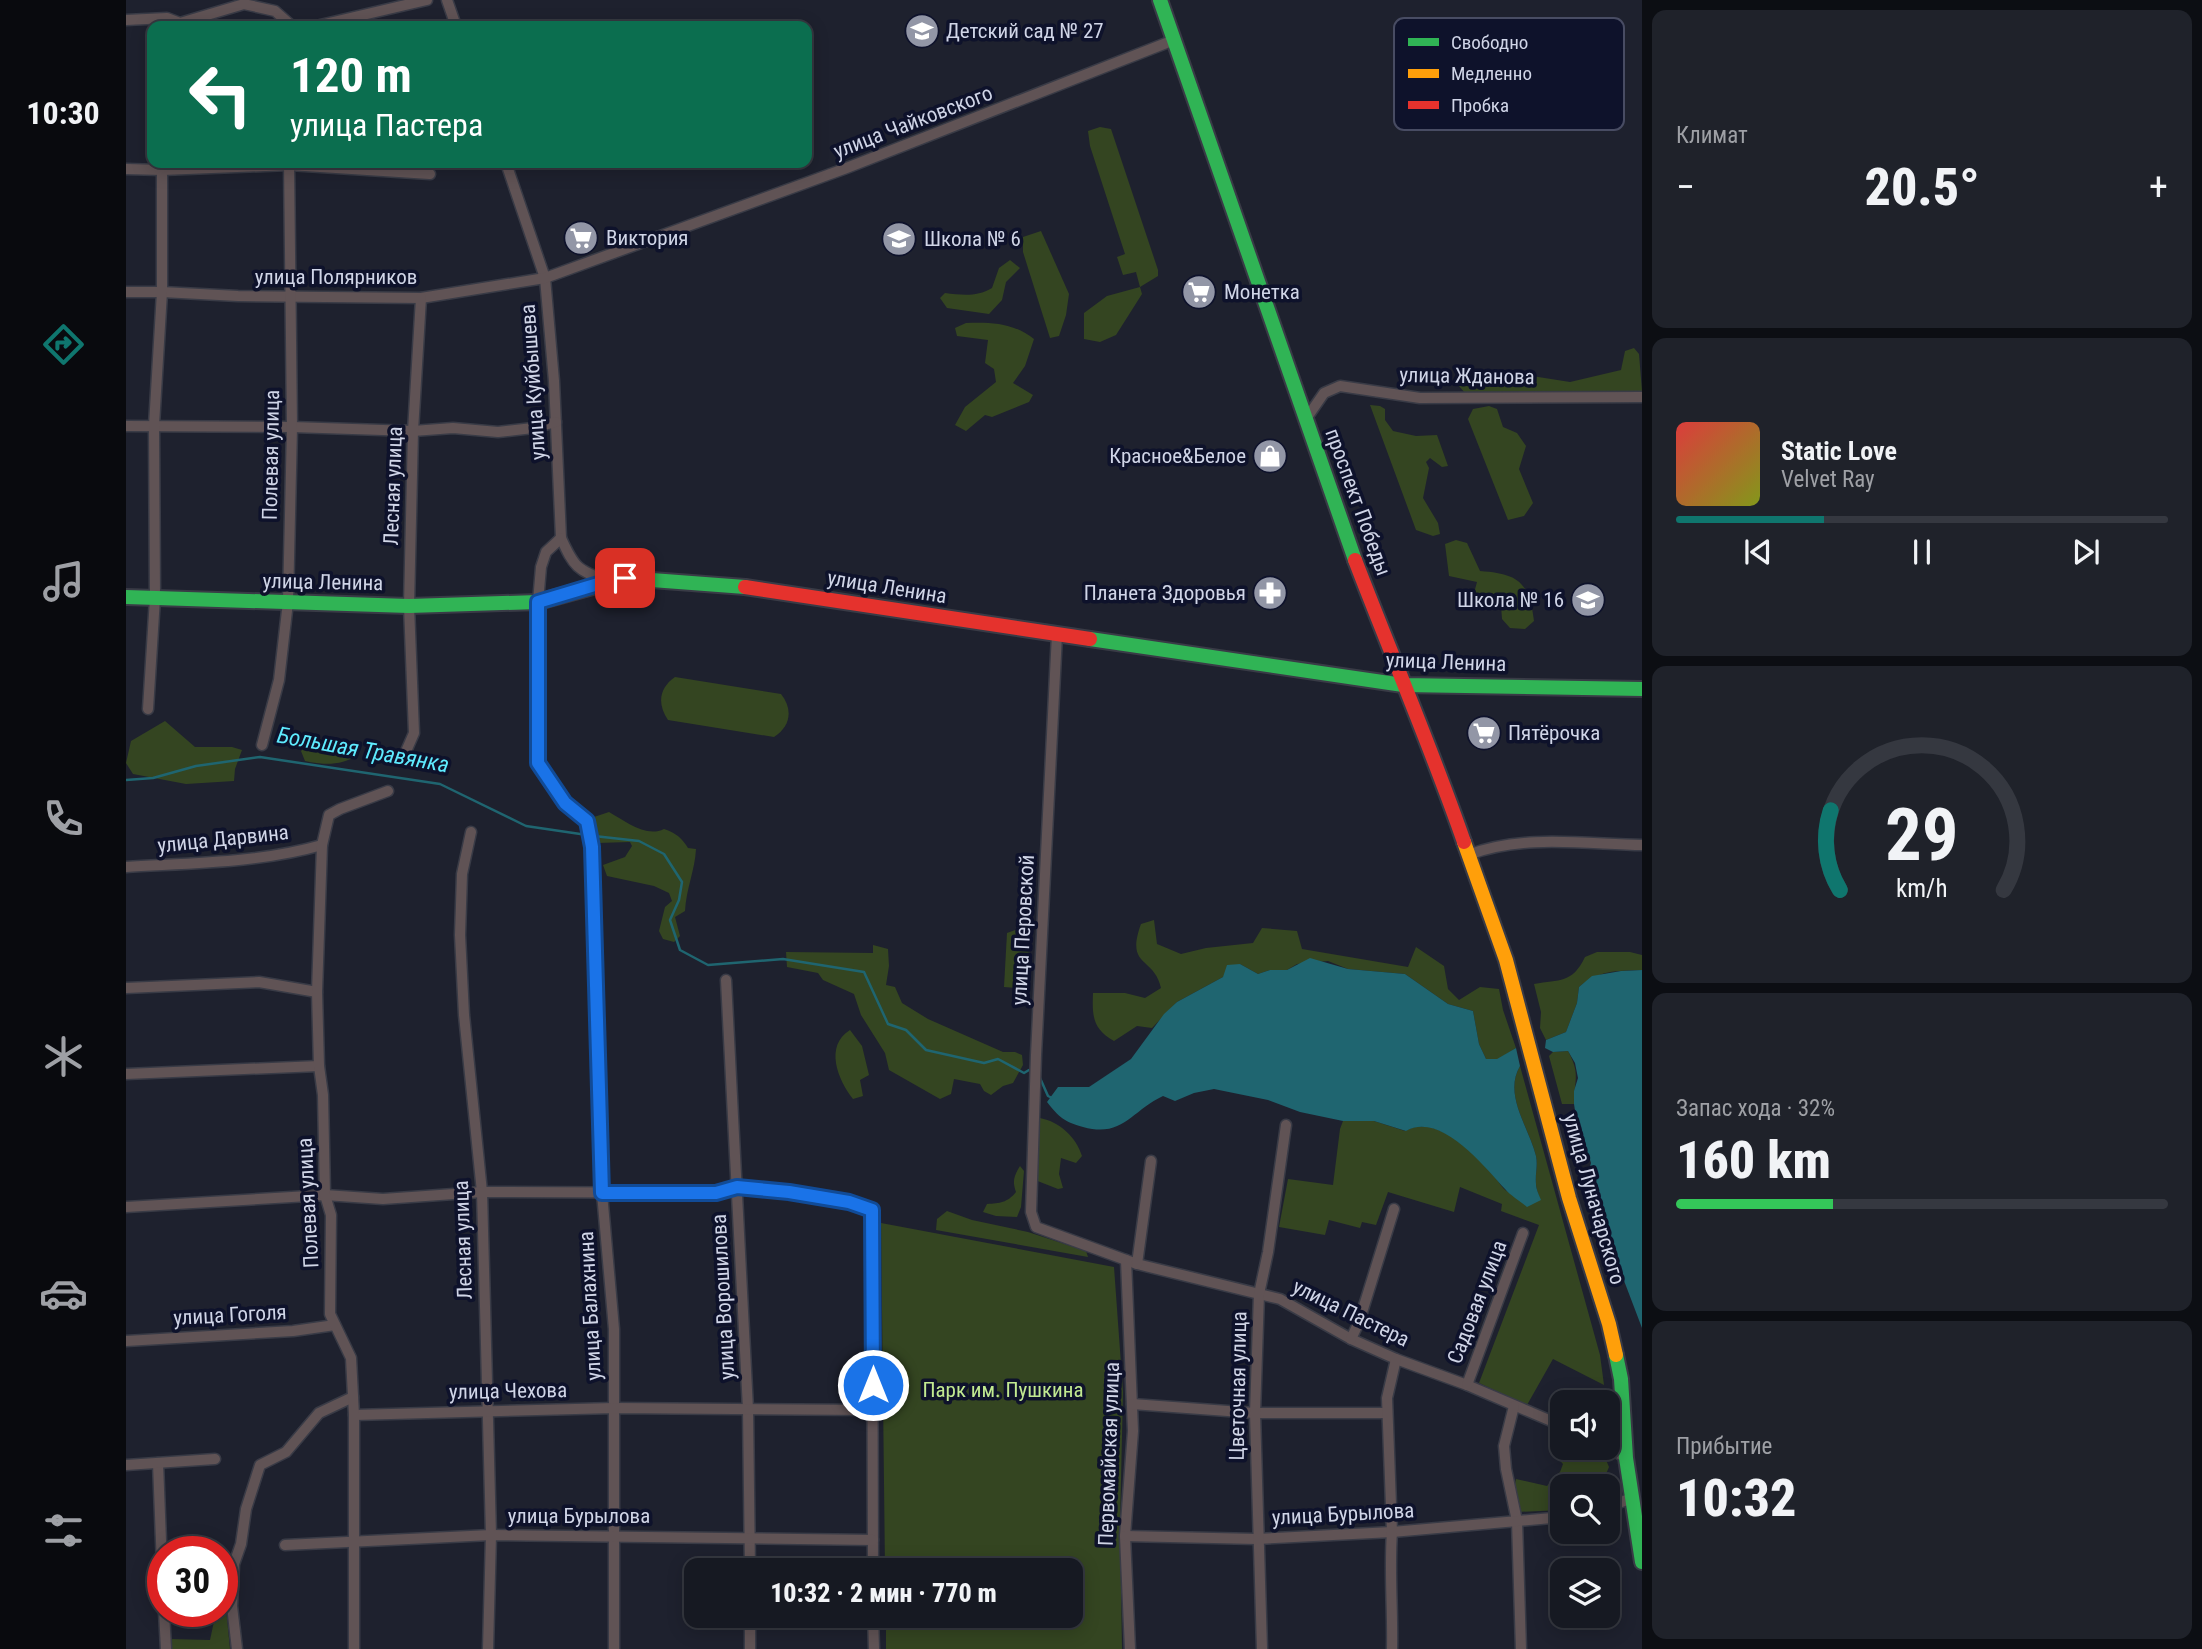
<!DOCTYPE html>
<html lang="ru">
<meta charset="utf-8">
<style>
:root{--surface:#161922;--page:#1f222a;--text:#f1f3f6;--muted:#9ea0a5;--line:#353840;--accent:#0f766e}
body{margin:0;font-family:"Roboto Condensed",sans-serif;background:var(--page);color:var(--text);height:100vh;display:flex;flex-direction:column;font-size:26px;white-space:nowrap}
*{box-sizing:border-box;margin:0}
p{font-size:23px;color:var(--muted)}
.icon{flex:none;width:38px;height:38px;fill:none;stroke:currentColor;stroke-width:2;stroke-linecap:round;stroke-linejoin:round}
.map{position:relative;flex:1;overflow:hidden}
.drawer{display:flex;flex-direction:column;gap:10px;padding:10px;background:#0c0e13;width:560px}
.drawer>*{flex:none}
.banner{position:absolute;left:21px;top:21px;width:665px;height:147px;border-radius:14px;box-shadow:0 4px 18px #0003,0 0 0 2px var(--line);background:#0b6e4f;color:#fff;overflow:hidden}
.tools{position:absolute;left:1424px;top:1390px;display:grid;gap:14px}
.tools a{display:grid;place-items:center;width:70px;height:70px;border-radius:14px;background:var(--surface);box-shadow:0 4px 18px #0003,0 0 0 2px var(--line);font-size:35px}
.speed{position:absolute;left:21px;top:1536px;display:flex;gap:14px;font-size:35px;font-weight:700;text-align:center}
.speed>*{display:grid;place-content:center;width:91px;height:91px;border-radius:50%;background:var(--surface);box-shadow:0 4px 18px #0003,0 0 0 2px var(--line);line-height:1}
.speed .limit{border:10px solid #d22;background:#fff;color:#111}
.pin{position:absolute;display:grid;place-items:center;width:60px;height:60px;color:#fff;margin:-30px;border-radius:14px;box-shadow:0 4px 10px #0006}
.me{position:absolute;width:77px;margin:-38px;rotate:0deg;stroke-linejoin:round;filter:drop-shadow(0 0 5px #0008)}
.turn{display:flex;align-items:center;gap:24px;height:147px;padding:0 28px;font-size:32px}
.turn .icon{width:91px;height:91px;stroke-width:2.5}
.turn b{display:block;font-size:49px;line-height:60px}
.big{font-size:52px;font-weight:800;line-height:1.1}
.drawer .widget{flex:1;display:flex;flex-direction:column;justify-content:center;gap:10px;min-width:0;padding:0 24px;border-radius:14px;background:var(--page)}
.drawer .dial{align-items:center;gap:0}
.dial svg{height:182px;overflow:visible;fill:none;stroke:var(--line);stroke-width:7;stroke-linecap:round;text-anchor:middle}
.dial text{fill:var(--text);stroke:none}
.song{display:flex;align-items:center;gap:21px}
.cover{width:84px;height:84px;border-radius:10px;background:linear-gradient(135deg,hsl(0 70% 55%),hsl(70 70% 35%))}
.played{height:7px;border-radius:4px;background:linear-gradient(90deg,var(--accent) 30%,var(--line) 30%)}
.keys{display:flex;justify-content:space-around;direction:ltr}
.heat{display:flex;justify-content:space-between;align-items:center;font-size:38px;direction:ltr}
.charge{height:10px;border-radius:5px;background:linear-gradient(90deg,#34c759 32%,var(--line) 0)}
.trip{position:absolute;left:558px;top:1558px;width:399px;height:70px;border-radius:14px;background:var(--surface);box-shadow:0 4px 18px #0003,0 0 0 2px var(--line);font-weight:800;line-height:70px;text-align:center}
main{display:flex;flex:1;min-height:0}
.menu{display:flex;flex-direction:column;width:126px;justify-content:space-around;align-items:center;background:#090a0e;color:var(--muted)}
.menu .icon{width:49px;height:49px}
.menu .selected{color:var(--accent)}
.menu b{font-size:32px;color:var(--text)}
.map>svg:first-child{display:block}
.green{fill:#344521}
.water{fill:#1f6570}
.lines{fill:none;stroke-linecap:round;stroke-linejoin:round}
.stream{stroke:#1f6570;stroke-width:2.5}
.street-casing{stroke:#393b46;stroke-width:13}
.fast-casing{stroke:#393b46;stroke-width:18}
.slow-casing{stroke:#393b46;stroke-width:18}
.jam-casing{stroke:#393b46;stroke-width:18}
.street{stroke:#605355;stroke-width:10}
.fast{stroke:#30b455;stroke-width:14}
.slow{stroke:#ff9f0a;stroke-width:14}
.jam{stroke:#e5322d;stroke-width:14}
.route-casing{stroke:#114b97;stroke-width:18}
.route{stroke:#1a73e8;stroke-width:12}
.labels{text-anchor:middle;dominant-baseline:central;stroke-width:7;stroke-linejoin:round;paint-order:stroke}
.poi-label{font-size:21px;fill:#d0d5e7;stroke:#0e122b;text-anchor:start}
.street-label{font-size:21px;fill:#d0d5e7;stroke:#0e122b}
.park-label{font-size:21px;fill:#c2ea91;stroke:#0e122b}
.water-label{font-size:23px;font-style:italic;fill:#5eebff;stroke:#0e122b}
.key{fill:#0e122b;stroke:#484c63;stroke-width:2}
.key-label{font-size:19px;fill:#d0d5e7}
</style>
<main>
<nav class="menu">
<b>10:30</b>
<svg class="icon selected" aria-label="directions" viewBox="0 0 24 24"><path d="M12 3l9 9-9 9-9-9zM9 14v-3h6M13 9l2 2-2 2"/></svg>
<svg class="icon" aria-label="music" viewBox="0 0 24 24"><path d="M9 18V5l10-2v13"/><circle cx="6" cy="18" r="3"/><circle cx="16" cy="16" r="3"/></svg>
<svg class="icon" aria-label="phone" viewBox="0 0 24 24"><path d="M5 4h4l2 5-3 2q2 4 5 5l2-3 5 2v4C11 20 4 13 5 4z"/></svg>
<svg class="icon" aria-label="climate" viewBox="0 0 24 24"><path d="M12 3v18M4 7l16 10M4 17L20 7"/></svg>
<svg class="icon" aria-label="car" viewBox="0 0 24 24"><path d="M5 17H2v-5l4-1 3-4h7l3 4 3 1v5h-3M9 17h6M6 11h13"/><circle cx="7" cy="17" r="2"/><circle cx="17" cy="17" r="2"/></svg>
<svg class="icon" aria-label="filters" viewBox="0 0 24 24"><path d="M4 7h16M4 17h16"/><circle cx="9" cy="7" r="2"/><circle cx="15" cy="17" r="2"/></svg>
</nav>
<div class="map">
<svg width="1516" height="1649" viewBox="0 0 1516 1649">
<rect width="100%" height="100%" fill="#1e212e"/>
<g class="green">
<path d="M974,127L985,129L1032,270V276L1014,287L1016,294L990,335L974,342L958,339V313L981,296L1014,287L1010,272L997,275L991,257L999,254L964,146L962,131Z"/>
<path d="M915,231L943,294L940,315L933,336L924,338L897,252V237Z"/>
<path d="M884,260L894,268L880,282L876,300L863,314L821,308L814,298L819,293C836,295 851,297 866,288L873,268Z"/>
<path d="M840,323C865,322 888,323 908,339L899,366L887,383L907,395L903,402L866,417L859,415L840,431L829,425L839,407L870,382L868,369L859,363L862,340L831,336L829,328Z"/>
<path d="M1508,348L1513,354L1516,391L1339,393L1333,386V377L1338,375L1381,372L1444,382L1495,370L1499,351Z"/>
<path d="M1244,405L1254,406L1259,409V420L1267,431L1290,436L1311,435L1322,466L1316,467L1304,458L1300,462L1303,468L1297,498L1312,523L1314,534L1307,536L1290,530Z"/>
<path d="M1363,406L1371,409L1377,427L1391,433L1400,446L1393,469L1407,503L1398,516L1382,520L1342,419L1347,409Z"/>
<path d="M1330,540L1341,543L1354,571C1393,574 1403,582 1408,621L1399,629L1384,628L1376,619L1375,605L1367,600L1350,597L1348,593L1351,582L1323,576L1319,544Z"/>
<path d="M549,677L655,694C667,709 665,726 648,737L542,720C531,704 533,688 549,677Z"/>
<path d="M39,721L69,747H106L116,750L109,769L108,781L60,784L7,774L0,763L5,741Z"/>
<path d="M197,739L228,748L232,755C215,766 198,765 179,761L175,751L183,743Z"/>
<path d="M483,812C499,821 520,838 538,829C550,833 556,838 562,848L570,849C569,870 560,889 559,911L549,917L554,936L548,942L537,939L533,931L539,907L546,901L543,893L528,886L481,876L477,865L499,857L506,846L504,842L471,843L468,817Z"/>
<path d="M1028,920L1031,944L1055,954L1080,948L1127,943L1136,928L1171,931L1176,949L1282,967L1290,947L1318,966L1322,989L1333,1000L1354,987L1373,989L1377,1010L1390,1048L1371,1060L1360,1059L1353,1044L1347,1011L1322,1004L1279,974L1222,969L1202,961L1171,964L1161,970H1144L1132,974L1114,964L1097,977L1051,1002L1026,1028L1011,1026L988,1041C967,1029 966,1017 967,993H999L1019,998L1035,988C1028,956 999,968 1015,924Z"/>
<path d="M895,928L903,930C906,949 903,972 891,988L878,987L881,933Z"/>
<path d="M747,945L762,949L763,966L760,985L769,987L776,1003L802,1019L877,1052H889L896,1055L897,1065L887,1083L877,1086L865,1095L858,1091L854,1084L828,1079L825,1094L814,1099L763,1070L759,1053L735,1015L728,994L697,980L692,973L661,967L660,952L747,953Z"/>
<path d="M1471,952H1504L1516,955V970C1490,971 1473,970 1453,987L1451,1003L1440,1032L1420,1040L1414,1028L1415,1012L1408,984C1434,979 1446,984 1459,957Z"/>
<path d="M724,1030L736,1046L743,1075L734,1080L737,1096L727,1099C712,1080 698,1046 724,1030Z"/>
<path d="M1442,1051C1455,1075 1448,1080 1448,1104H1436L1423,1056L1427,1052Z"/>
<path d="M1394,1066L1474,1355L1478,1385L1427,1359L1401,1405L1353,1383L1413,1225L1375,1211L1376,1204L1334,1187L1328,1212L1262,1192L1250,1225L1236,1222L1234,1228L1203,1220L1199,1235L1153,1227L1162,1179L1207,1185L1214,1129L1217,1121H1248L1279,1131C1311,1113 1348,1154 1367,1175C1372,1180 1376,1189 1382,1192C1391,1196 1405,1197 1414,1200C1413,1195 1410,1189 1410,1184C1409,1174 1412,1166 1410,1156C1403,1127 1377,1095 1394,1066Z"/>
<path d="M914,1118C934,1122 950,1137 956,1156L950,1163L935,1158L933,1174L937,1188L932,1189L909,1180Z"/>
<path d="M894,1166L898,1171L895,1207L891,1217L870,1216L857,1212L861,1204C874,1203 881,1203 890,1192C886,1181 888,1176 894,1166Z"/>
<path d="M821,1211L846,1220L902,1232L960,1251L962,1257L810,1230L811,1219Z"/>
<path d="M755,1223L988,1267L997,1392L994,1524L996,1649H760V1615H945V1570H759Z"/>
<path d="M1443,1447H1456L1478,1455L1483,1467L1475,1486H1437V1510L1391,1512L1386,1498L1390,1479L1421,1486L1434,1472L1437,1464L1428,1454L1431,1449L1440,1453Z"/>
<path d="M97,1577L104,1649H45L44,1639L84,1640L90,1612H96Z"/>
</g>
<g class="water">
<path d="M1184,958L1222,969L1279,974L1322,1004L1347,1011L1353,1044L1360,1059H1371L1390,1048L1394,1066C1377,1095 1403,1127 1410,1156C1412,1166 1409,1174 1410,1184C1410,1189 1413,1195 1415,1200L1401,1207C1394,1201 1385,1196 1379,1189C1358,1166 1314,1111 1280,1131L1248,1121H1217L1174,1112L1142,1100L1088,1089L1068,1093L1049,1101L1037,1096C1005,1111 997,1138 957,1127C938,1122 933,1117 921,1102L932,1087H963L1005,1059L1038,1014L1051,1002L1097,977L1101,965L1114,964L1132,974L1144,970H1161Z"/>
<path d="M1516,970V1328L1470,1207L1464,1182L1462,1174L1465,1163L1463,1156L1454,1144L1448,1104V1091L1452,1078L1449,1063L1442,1051L1427,1052L1419,1048L1420,1040L1440,1032L1451,1003L1453,987L1466,976L1495,971Z"/>
</g>
<g class="lines">
<g class="stream">
<path d="M0,780L27,778L70,766L134,757L314,784L400,826L461,835"/>
<path d="M468,836L513,841L538,854L556,882L553,900L544,920L554,950L582,965L657,959L738,972L762,1024L780,1030L800,1050L858,1063L872,1059L898,1073L903,1070"/>
<path d="M914,1078L922,1096L926,1098"/>
</g>
<g class="street-casing">
<g id="street">
<path d="M321,0L330,26"/>
<path d="M0,20L41,18L54,23L118,4L149,11L166,26"/>
<path d="M190,26L301,0"/>
<path d="M380,163L419,278L428,381L435,538C448,567 451,570 481,581"/>
<path d="M0,169L36,170L163,165L304,174"/>
<path d="M0,292H36L112,296L295,298L419,278L718,169L1048,40"/>
<path d="M1180,419L1198,393L1214,386L1294,398L1516,397"/>
<path d="M0,426L166,427L287,431L327,428L372,432L407,428L430,422"/>
<path d="M435,538L420,552L415,567L412,602V763L439,803L461,821L465,847L476,1193L488,1329V1649"/>
<path d="M931,634L910,1055L905,1212L910,1227L1011,1264L1154,1299L1225,1339L1270,1359L1341,1385L1437,1426"/>
<path d="M22,709L29,598L28,425L36,292V163"/>
<path d="M136,745L153,680L162,602L166,427L163,163"/>
<path d="M278,756L288,733L283,606L287,431L295,298"/>
<path d="M345,832L336,874L334,935L338,1015L356,1192L365,1535L362,1649"/>
<path d="M1342,855C1397,834 1459,844 1516,845"/>
<path d="M0,867C65,863 133,863 196,845"/>
<path d="M600,980L622,1409L624,1570"/>
<path d="M0,988L133,982L191,992"/>
<path d="M0,1074L193,1066"/>
<path d="M0,1207L199,1195L257,1199L356,1192L590,1193L611,1187L663,1191L723,1202L746,1210L747,1570"/>
<path d="M1000,1260L1007,1431L999,1536L1004,1649"/>
<path d="M1011,1264L1025,1161"/>
<path d="M1225,1339L1233,1322L1268,1209"/>
<path d="M0,1341L167,1331L209,1325"/>
<path d="M1341,1385L1397,1233"/>
<path d="M1006,1404L1129,1413H1261"/>
<path d="M1388,1406L1378,1446L1380,1469L1391,1521L1395,1649"/>
<path d="M228,1415L488,1408L747,1410"/>
<path d="M1482,1447L1500,1458"/>
<path d="M32,1463L37,1593"/>
<path d="M0,1465L89,1459"/>
<path d="M1482,1507L1506,1498"/>
<path d="M999,1536L1131,1539L1266,1532L1437,1517"/>
<path d="M159,1545L365,1535L747,1540"/>
<path d="M38,1612L40,1649"/>
<path d="M624,1615V1649"/>
<path d="M747,1615L748,1649"/>
<path d="M111,1649L106,1606L108,1564L115,1544L120,1509L134,1465L160,1452L193,1413L227,1397"/>
<path d="M228,1649V1415L225,1358L204,1314L205,1215L199,1195L197,1095L193,1066L191,992L196,845L203,815L214,809L262,791"/>
<path d="M1136,1649L1129,1413L1133,1294L1142,1252L1160,1125"/>
<path d="M1266,1649C1267,1610 1263,1571 1266,1532L1261,1398L1270,1359"/>
</g>
</g>
<g class="fast-casing">
<g id="fast">
<path d="M1034,0L1229,560"/>
<path d="M0,597L283,606L412,602L499,578L619,587"/>
<path d="M964,639L1277,685L1516,689"/>
<path d="M1490,1355L1495,1379L1500,1458L1516,1562"/>
</g>
</g>
<g class="slow-casing">
<path id="slow" d="M1338,842L1380,960L1443,1198L1483,1324L1490,1355"/>
</g>
<g class="jam-casing">
<g id="jam">
<path d="M1229,560C1265,654 1305,747 1338,842"/>
<path d="M619,587L964,639"/>
</g>
</g>
<use href="#street" class="street"/>
<use href="#fast" class="fast"/>
<use href="#slow" class="slow"/>
<use href="#jam" class="jam"/>
</g>
<g class="lines">
<g class="route-casing">
<path id="route" d="M499,578L482,581L412,602V763L439,803L461,821L466,847L476,1193H590L611,1187L663,1192L723,1202L746,1210L747,1385"/>
</g>
<use href="#route" class="route"/>
</g>
<defs>
<g id="school-disc" transform="scale(1.75)"><circle r="9.5" fill="#9296a6" stroke="#0e122b"/><path d="M0-5L7-2L0 1L-7-2ZM-4 1L0 2.5L4 1V4Q0 6-4 4Z" fill="#fff"/></g>
<g id="supermarket-disc" transform="scale(1.75)"><circle r="9.5" fill="#9296a6" stroke="#0e122b"/><path d="M-6-5.5h2.5l.6 2H6L4.5 2H-2.5L-4.4-4H-6ZM-1.5 3.2a1.3 1.3 0 1 0 .1 0ZM3 3.2a1.3 1.3 0 1 0 .1 0Z" fill="#fff"/></g>
<g id="shop-disc" transform="scale(1.75)"><circle r="9.5" fill="#9296a6" stroke="#0e122b"/><path d="M-5-2.5h2.3a2.7 3.5 0 0 1 5.4 0H5L5.5 6h-11ZM-1.5-2.5h3a1.5 2.3 0 0 0-3 0Z" fill="#fff"/></g>
<g id="pharmacy-disc" transform="scale(1.75)"><circle r="9.5" fill="#9296a6" stroke="#0e122b"/><path d="M-2-6h4v4h4v4h-4v4h-4v-4h-4v-4h4Z" fill="#fff"/></g>
</defs>
<g fill-rule="evenodd">
<use href="#school-disc" x="796" y="31"/>
<use href="#supermarket-disc" x="455" y="238"/>
<use href="#school-disc" x="773" y="239"/>
<use href="#supermarket-disc" x="1073" y="292"/>
<use href="#shop-disc" x="1144" y="456"/>
<use href="#pharmacy-disc" x="1144" y="593"/>
<use href="#school-disc" x="1462" y="600"/>
<use href="#supermarket-disc" x="1358" y="733"/>
</g>
<g class="labels">
<g class="poi-label">
<text x="820" y="31">Детский сад № 27</text>
<text x="480" y="238">Виктория</text>
<text x="798" y="239">Школа № 6</text>
<text x="1098" y="292">Монетка</text>
<text x="1120" y="456" text-anchor="end">Красное&amp;Белое</text>
<text x="1120" y="593" text-anchor="end">Планета Здоровья</text>
<text x="1438" y="600" text-anchor="end">Школа № 16</text>
<text x="1382" y="733">Пятёрочка</text>
</g>
<g class="street-label">
<text transform="translate(787 122) rotate(-21)">улица Чайковского</text>
<text x="210" y="277">улица Полярников</text>
<text transform="translate(1341 376) rotate(1)">улица Жданова</text>
<text transform="translate(407 382) rotate(-94)">улица Куйбышева</text>
<text transform="translate(145 455) rotate(-89)">Полевая улица</text>
<text transform="translate(267 486) rotate(-88)">Лесная улица</text>
<text transform="translate(1232 502) rotate(70)">проспект Победы</text>
<text transform="translate(197 582) rotate(1)">улица Ленина</text>
<text transform="translate(761 587) rotate(9)">улица Ленина</text>
<text transform="translate(1320 662) rotate(2)">улица Ленина</text>
<text transform="translate(97 839) rotate(-6)">улица Дарвина</text>
<text transform="translate(897 930) rotate(-87)">улица Перовской</text>
<text transform="translate(1468 1199) rotate(74)">улица Луначарского</text>
<text transform="translate(182 1203) rotate(-93)">Полевая улица</text>
<text transform="translate(337 1240) rotate(-92)">Лесная улица</text>
<text transform="translate(597 1297) rotate(-93)">улица Ворошилова</text>
<text transform="translate(1351 1302) rotate(-69)">Садовая улица</text>
<text transform="translate(464 1306) rotate(-93)">улица Балахнина</text>
<text transform="translate(1225 1313) rotate(26)">улица Пастера</text>
<text transform="translate(104 1315) rotate(-3)">улица Гоголя</text>
<text transform="translate(1112 1386) rotate(-89)">Цветочная улица</text>
<text transform="translate(382 1391) rotate(-1)">улица Чехова</text>
<text transform="translate(983 1454) rotate(-88)">Первомайская улица</text>
<text transform="translate(1217 1514) rotate(-3)">улица Бурылова</text>
<text x="453" y="1516">улица Бурылова</text>
</g>
<g class="park-label">
<text x="877" y="1390">Парк им. Пушкина</text>
</g>
<g class="water-label">
<text transform="translate(237 750) rotate(10)">Большая Травянка</text>
</g>
</g>
<rect x="1268" y="18" width="230" height="112" rx="10" class="key"/>
<rect x="1282" y="38" width="31" height="8" fill="#30b455"/>
<rect x="1282" y="69" width="31" height="9" fill="#ff9f0a"/>
<rect x="1282" y="101" width="31" height="8" fill="#e5322d"/>
<g class="key-label">
<text x="1325" y="49">Свободно</text>
<text x="1325" y="80">Медленно</text>
<text x="1325" y="112">Пробка</text>
</g>
</svg>
<div class="tools">
<a><svg class="icon" aria-label="sound" viewBox="0 0 24 24"><path d="M4 9h4l5-4v14l-5-4H4zM17 9q2 3 0 6"/></svg></a>
<a><svg class="icon" aria-label="search" viewBox="0 0 24 24"><circle cx="10" cy="10" r="6"/><path d="M15 15l6 6"/></svg></a>
<a><svg class="icon" aria-label="layers" viewBox="0 0 24 24"><path d="M12 4l9 5-9 5-9-5zM3 14l9 5 9-5"/></svg></a>
</div>
<div class="speed"><div class="limit">30</div></div>
<div class="pin" style="left:499px;top:578px;background:#d93025"><svg class="icon" aria-label="arrive" viewBox="0 0 24 24"><path d="M6 21V4h12l-3 4 3 4H6"/></svg></div>
<svg class="me" style="left:747px;top:1385px" viewBox="-20 -20 40 40"><circle r="17" fill="#1a73e8" stroke="#fff" stroke-width="3"/><path d="M0-11L8 9 0 5-8 9z" fill="#fff"/></svg>
<div class="trip">10:32 · 2 мин · 770 m</div>
<div class="banner">
<div class="turn"><svg class="icon" aria-label="left" viewBox="0 0 24 24"><path d="M17 20v-9H6M10 6l-5 5 5 5"/></svg><div><b>120 m</b>улица Пастера</div></div>
</div>
</div>
<section class="drawer">
<div class="widget"><p>Климат</p>
<div class="heat"><a>−</a><b class="big">20.5°</b><a>+</a></div>
</div>
<div class="widget">
<div class="song"><i class="cover"></i><div><b>Static Love</b><p>Velvet Ray</p></div></div>
<div class="played"></div>
<div class="keys"><svg class="icon" aria-label="previous" viewBox="0 0 24 24"><path d="M18 5L8 12l10 7zM5 5v14"/></svg><svg class="icon" aria-label="pause" viewBox="0 0 24 24"><path d="M8 5v14M16 5v14"/></svg><svg class="icon" aria-label="next" viewBox="0 0 24 24"><path d="M6 5l10 7-10 7zM19 5v14"/></svg></div>
</div>
<div class="widget dial"><svg viewBox="0 0 100 80">
<path d="M14 69A42 42 0 1 1 86 69"/>
<path d="M14 69A42 42 0 0 1 10 34" stroke="#0f766e"/>
<text x="50" y="56" font-size="32" font-weight="700">29</text>
<text x="50" y="72" font-size="11">km/h</text>
</svg></div>
<div class="widget"><p>Запас хода · 32%</p><b class="big">160 km</b><div class="charge"></div></div>
<div class="widget"><p>Прибытие</p><b class="big">10:32</b></div>
</section>
</main>
